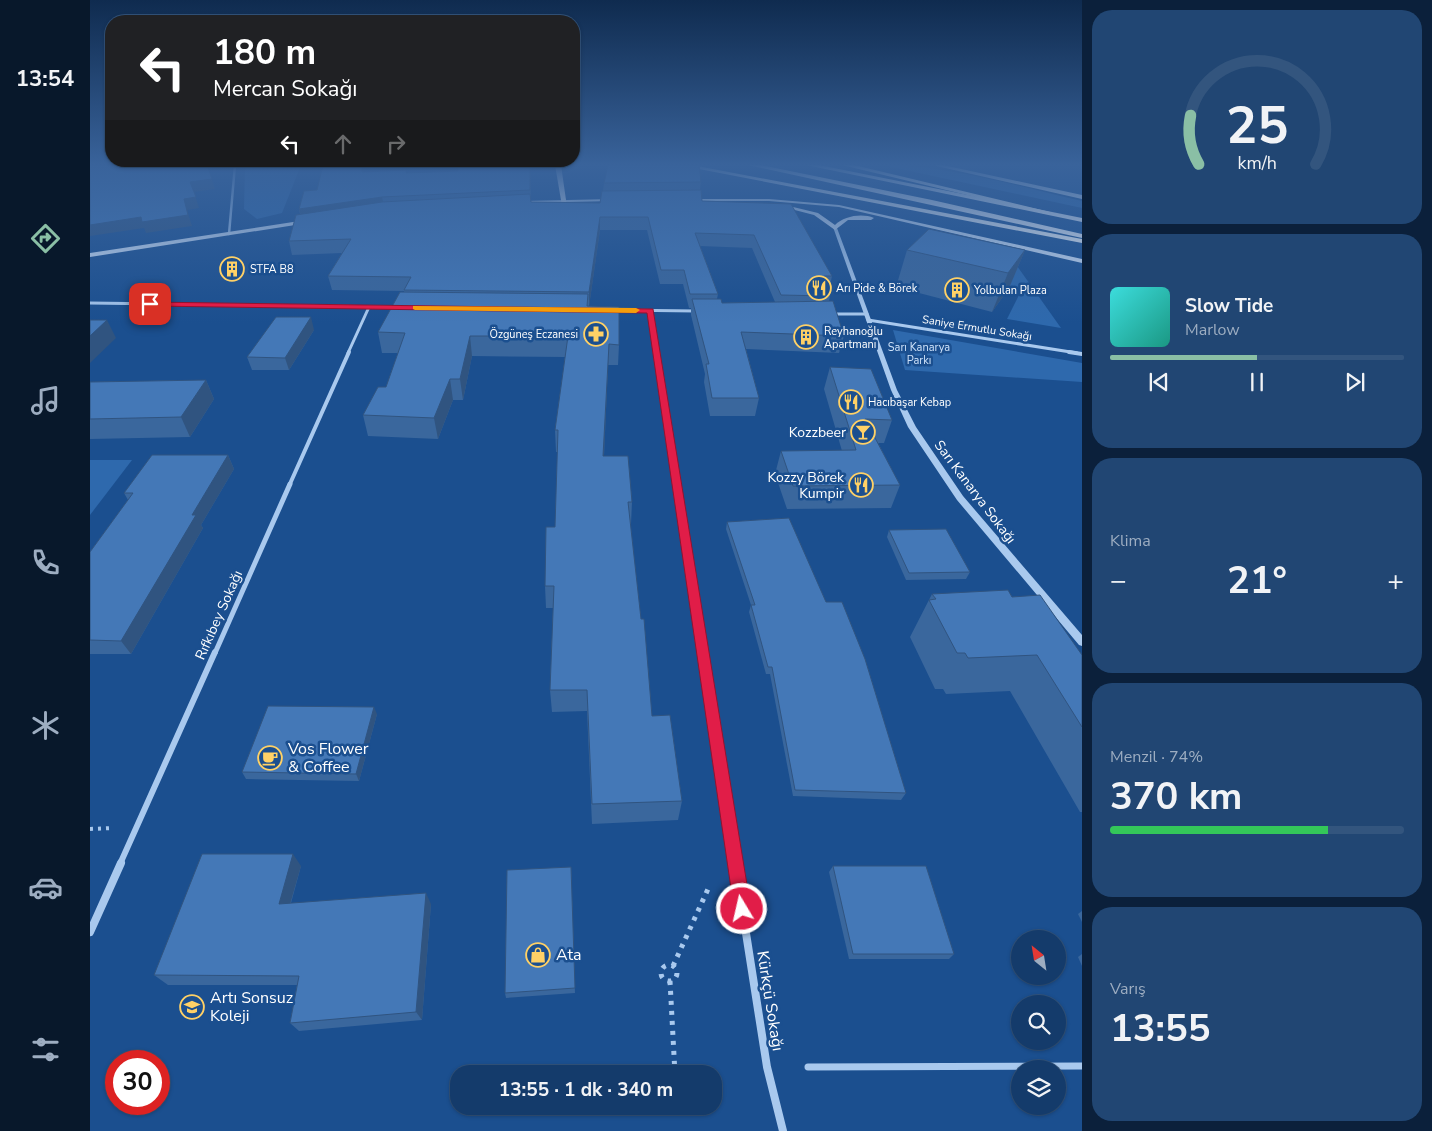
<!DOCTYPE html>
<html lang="tr">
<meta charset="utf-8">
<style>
:root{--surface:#143b6b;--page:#214673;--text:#f1f3f6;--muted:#9dadc1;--line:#33557e;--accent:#8abfa5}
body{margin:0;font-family:"Nunito Sans",sans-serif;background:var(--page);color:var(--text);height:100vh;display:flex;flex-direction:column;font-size:19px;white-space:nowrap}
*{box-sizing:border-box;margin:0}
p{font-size:16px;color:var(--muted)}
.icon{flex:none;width:28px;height:28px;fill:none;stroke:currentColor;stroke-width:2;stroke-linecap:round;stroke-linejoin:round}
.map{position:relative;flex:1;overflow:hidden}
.panel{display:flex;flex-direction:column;gap:10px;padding:10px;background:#0b203b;width:350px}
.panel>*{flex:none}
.guide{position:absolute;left:15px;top:15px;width:475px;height:152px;border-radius:20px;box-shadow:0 1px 4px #0004,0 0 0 1px var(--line);background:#202124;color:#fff;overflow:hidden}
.needle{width:32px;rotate:330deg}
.buttons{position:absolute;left:921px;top:930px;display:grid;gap:10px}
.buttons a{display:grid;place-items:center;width:55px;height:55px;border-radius:50%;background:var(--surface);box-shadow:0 1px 4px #0004,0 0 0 1px var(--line);font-size:25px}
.speed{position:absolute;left:15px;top:1050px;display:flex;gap:10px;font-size:25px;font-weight:700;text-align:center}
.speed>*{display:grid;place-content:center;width:65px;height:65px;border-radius:50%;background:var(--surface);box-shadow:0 1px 4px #0004,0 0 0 1px var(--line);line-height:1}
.speed .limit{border:8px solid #d22;background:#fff;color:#111}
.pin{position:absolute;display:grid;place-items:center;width:42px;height:42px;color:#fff;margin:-21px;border-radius:10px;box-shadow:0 2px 8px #0006}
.me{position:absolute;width:55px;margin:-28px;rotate:351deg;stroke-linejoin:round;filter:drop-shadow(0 0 4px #0008)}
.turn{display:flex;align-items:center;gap:18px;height:105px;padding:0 25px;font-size:22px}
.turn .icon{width:65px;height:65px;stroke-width:2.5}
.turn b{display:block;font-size:35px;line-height:42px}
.lanes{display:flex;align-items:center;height:48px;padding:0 25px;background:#0003;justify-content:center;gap:25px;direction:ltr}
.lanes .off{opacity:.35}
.big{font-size:38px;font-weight:700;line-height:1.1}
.panel .widget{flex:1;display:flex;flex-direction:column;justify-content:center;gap:8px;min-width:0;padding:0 18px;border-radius:20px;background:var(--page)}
.panel .dial{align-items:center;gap:0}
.dial svg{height:130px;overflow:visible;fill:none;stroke:var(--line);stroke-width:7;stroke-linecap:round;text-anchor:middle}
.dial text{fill:var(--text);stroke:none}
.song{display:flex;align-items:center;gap:15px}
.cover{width:60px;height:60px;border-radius:8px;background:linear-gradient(135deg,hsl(180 70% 55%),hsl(170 70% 35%))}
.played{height:5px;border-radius:2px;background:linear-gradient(90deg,var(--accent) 50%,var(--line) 50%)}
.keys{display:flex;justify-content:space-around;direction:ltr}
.heat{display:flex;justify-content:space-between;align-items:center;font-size:28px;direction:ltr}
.charge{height:8px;border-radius:4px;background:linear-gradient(90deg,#34c759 74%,var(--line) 0)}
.trip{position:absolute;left:360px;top:1065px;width:272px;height:50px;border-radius:20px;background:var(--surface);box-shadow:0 1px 4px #0004,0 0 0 1px var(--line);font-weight:700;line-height:50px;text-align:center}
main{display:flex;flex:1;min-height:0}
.tab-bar{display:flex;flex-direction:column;width:90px;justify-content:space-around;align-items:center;background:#08182b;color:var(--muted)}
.tab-bar .icon{width:35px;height:35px}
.tab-bar .active{color:var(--accent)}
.tab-bar b{font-size:22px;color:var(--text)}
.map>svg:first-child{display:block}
.green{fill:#2e69ad}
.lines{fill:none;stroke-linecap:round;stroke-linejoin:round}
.path-far1{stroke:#a9c9ee;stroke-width:4;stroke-dasharray:3 5;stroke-linecap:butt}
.path{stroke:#a9c9ee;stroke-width:5;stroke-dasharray:4 6;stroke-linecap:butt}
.pedestrian{stroke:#a9c9ee;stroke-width:7}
.minor-far5{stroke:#a9c9ee;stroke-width:2.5}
.minor-far4{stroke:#a9c9ee;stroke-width:3}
.minor-far3{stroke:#a9c9ee;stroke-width:4}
.minor-far2{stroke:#a9c9ee;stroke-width:5}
.minor-far1{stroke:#a9c9ee;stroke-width:6}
.minor{stroke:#a9c9ee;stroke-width:8}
.tertiary{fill:#a9c9ee;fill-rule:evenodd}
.secondary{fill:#d6e6fa;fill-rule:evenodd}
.primary{fill:#f0f6ff;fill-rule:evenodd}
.trunk{fill:#f8faff;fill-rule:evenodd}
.motorway{fill:#fff;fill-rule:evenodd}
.wall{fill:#3a679d;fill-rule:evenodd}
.shaded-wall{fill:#305480}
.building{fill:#4478b7;stroke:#305480}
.route{fill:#e11d48;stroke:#92132f}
.slow{fill:#f59e0b}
.labels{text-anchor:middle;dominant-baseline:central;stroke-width:5;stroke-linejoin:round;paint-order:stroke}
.far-poi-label{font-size:11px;fill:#fff;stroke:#1b4f8f;text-anchor:start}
.far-street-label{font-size:11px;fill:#fff;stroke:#1b4f8f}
.far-park-label{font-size:11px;fill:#cfe3fa;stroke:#1b4f8f}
.poi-label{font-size:14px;fill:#fff;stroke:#1b4f8f;text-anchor:end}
.street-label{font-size:14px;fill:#fff;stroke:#1b4f8f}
.near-poi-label{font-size:16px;fill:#fff;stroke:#1b4f8f;text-anchor:start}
.near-street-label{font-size:16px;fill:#fff;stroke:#1b4f8f}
</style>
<main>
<nav class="tab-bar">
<b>13:54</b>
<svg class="icon active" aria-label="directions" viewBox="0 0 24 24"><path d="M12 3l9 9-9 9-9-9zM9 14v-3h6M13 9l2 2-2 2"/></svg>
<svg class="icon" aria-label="music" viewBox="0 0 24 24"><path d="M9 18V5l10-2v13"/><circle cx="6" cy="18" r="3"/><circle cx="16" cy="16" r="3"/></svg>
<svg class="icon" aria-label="phone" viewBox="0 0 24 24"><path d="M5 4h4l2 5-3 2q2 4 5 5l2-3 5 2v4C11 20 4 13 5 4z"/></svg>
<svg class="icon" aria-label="climate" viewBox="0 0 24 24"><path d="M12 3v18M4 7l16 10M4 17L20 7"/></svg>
<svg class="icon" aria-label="car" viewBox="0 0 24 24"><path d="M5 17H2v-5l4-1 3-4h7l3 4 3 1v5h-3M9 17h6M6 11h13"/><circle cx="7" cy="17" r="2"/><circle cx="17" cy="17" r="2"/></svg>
<svg class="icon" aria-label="filters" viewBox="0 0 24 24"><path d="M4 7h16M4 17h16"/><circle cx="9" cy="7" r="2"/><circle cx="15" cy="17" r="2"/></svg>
</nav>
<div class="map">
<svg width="992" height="1131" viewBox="0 0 992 1131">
<rect width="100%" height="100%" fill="#1b4f8f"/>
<g class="green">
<path d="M155,165H211L192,213L167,219L154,209Z"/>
<path d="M792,165C857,165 928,186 992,201V208Z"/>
<path d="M920,256L971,328L917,319L931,291L883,278Z"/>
<path d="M803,330L992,363V382L815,370Z"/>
<path d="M0,460H42L0,515Z"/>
</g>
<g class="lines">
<path class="path-far1" d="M0,829L23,828"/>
<g class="path">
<circle cx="579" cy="973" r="8"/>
<path d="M583,966L618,889"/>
<path d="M580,981L585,1074"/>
</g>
<path class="pedestrian" d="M718,1067L992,1066"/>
<path class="minor-far5" d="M139,234L145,165"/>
<g class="minor-far4">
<path d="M0,303L306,307"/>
<path d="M525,310L606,311"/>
<path d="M560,311L567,353"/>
<path d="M742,314H777"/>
<path d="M778,320L987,353"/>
<path d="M258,353L279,307"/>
</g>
<g class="minor-far3">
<path d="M566,352L587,486"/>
<path d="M979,352L992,354"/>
<path d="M199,486L259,352"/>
</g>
<g class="minor-far2">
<path d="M587,484L613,653"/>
<path d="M125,653L200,484"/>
</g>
<g class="minor-far1">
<path d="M613,652L646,864"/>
<path d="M30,864L125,652"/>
</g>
<g class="minor">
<path d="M645,863L677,1067L693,1131"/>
<path d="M0,932L31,863"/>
</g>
<path class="tertiary" d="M743,227L747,228L807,390L826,427L873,496L992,635V646L989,645L867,500L818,427L801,390Z"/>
<g class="secondary">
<path d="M522,199L524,201L434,203L432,202L434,201Z"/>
<path d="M599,199H679L749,205L992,259V263L749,207L679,201H597Z"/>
<path d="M699,206L728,213L745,225C754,216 772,213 784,218L781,220H758L745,230L724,215L697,208Z"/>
<path d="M216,220L219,222L218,223L0,257V253Z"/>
</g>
<path class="primary" d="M842,165H853L992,195V199Z"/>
<g class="trunk">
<path d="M465,165H471L477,207L472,206Z"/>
<path d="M658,165H671L842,200L992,234V238Z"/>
<path d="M716,165H729L992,218V222Z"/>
</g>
<g class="motorway">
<path d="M588,165H602L992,239V243Z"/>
<path d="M752,165H764L960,212L956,214Z"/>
</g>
</g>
<g class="wall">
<path d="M233,165H274V172L317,173L368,171L422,166L440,165L441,202L510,203L513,191L514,183L611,182L610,190L612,201L742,276L739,290L740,296L739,301L754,336L749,353L656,349L669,398L665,416H620L614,382L615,374L601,315V308H599L593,284H570L557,230H510L499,306L529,345L528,365H518L514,456L542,502L541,524H540L562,716L592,801L588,820L502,824L497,711L462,712L460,690L463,608H456L455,586L465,527L468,452H466L465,430L475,357L382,356L373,400H363L348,439L278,436L273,415L296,387L308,353H292L288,332L314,292V291L242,290L238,276L252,253L202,255L199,241L210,214L209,209L227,190ZM610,246L662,248L685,302L632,303L627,299L628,294Z"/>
<path d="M817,250H935L919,288L902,312L806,287Z"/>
<path d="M224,330L199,370H162L157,357Z"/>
<path d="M740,367L802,420L794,443H788L810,485L801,508L697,509L685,474L691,451H752L734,389Z"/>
<path d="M116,380L124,399L100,437L0,439V382Z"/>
<path d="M138,455L144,469L111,525L113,528L41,654H0V552L38,500L34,493Z"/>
<path d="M637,522L816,793L811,800L703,796L680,674H676L659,612L661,605L636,529Z"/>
<path d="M799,530L880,572L876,579L816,580L797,537Z"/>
<path d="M842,594L922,597L992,655V812H990L920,691L856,694L853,689H845L820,637Z"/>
<path d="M287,714L269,781L156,779L152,772Z"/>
<path d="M211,866L201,903L341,904L332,1020L209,1031L200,1023L207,985H78L64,975Z"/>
<path d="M743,866L864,954L859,959H759L739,872Z"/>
<path d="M481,867L485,993L416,998L415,993Z"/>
<path d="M992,911V922L988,914Z"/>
<path d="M992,954V966L988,957Z"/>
</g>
<g class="shaded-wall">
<path d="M117,165L125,189L104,192L109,208L97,210L102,226L56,233L54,228L0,236V225L94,199L100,182Z"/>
<path d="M272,165H274V182L272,172Z"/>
<path d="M292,197L294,207L212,219L209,209Z"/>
<path d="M510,217V230L499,307V292Z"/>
<path d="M935,250L919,288L902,312L918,273Z"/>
<path d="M221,317L224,330L199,370L195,358Z"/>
<path d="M17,320L26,338L0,363V336Z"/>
<path d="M380,336L382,356L373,400L370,379Z"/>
<path d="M519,344L518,365L513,478V456Z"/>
<path d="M360,379L363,400L348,439L344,418Z"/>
<path d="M116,380L124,399L100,437L91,417Z"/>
<path d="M138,455L144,469L111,525L113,528L41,654L31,641L102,515Z"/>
<path d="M284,707L287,714L269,781L266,774Z"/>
<path d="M203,854L211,866L197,915L189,904Z"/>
<path d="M336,893L341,904L332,1020L326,1012Z"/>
</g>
<g class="building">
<path d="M0,165H117L122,179L100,182L106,197L94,199L98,215L52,222L51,217L0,225Z"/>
<path d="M233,165H272V172L316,170V173L368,171V165H440V190L292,197L209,209L214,191L227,190Z"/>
<path d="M518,165H609L611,182L514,183Z"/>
<path d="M611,190L612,201L701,204L742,276H734L740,296L691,295L664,235L605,233L628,294H600L594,270H571L558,217H510L499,292L314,290L321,277L238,276L261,239L199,241L206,215L292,202L440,194L441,202L510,203L512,191Z"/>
<path d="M839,229L935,250L918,273L817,250Z"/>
<path d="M310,292L498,294L497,306L529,307V345L519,344L513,456H538L542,502H538L551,619H554L562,716L580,715L592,801L502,804L497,690H460L464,586H455L456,527H465L468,430H465L478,336H380L370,379H360L344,418L273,415L288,387H296L315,333L288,332Z"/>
<path d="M602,299H631L632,303L743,301L754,336L651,332L669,398H622L616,364H619Z"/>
<path d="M186,317H221L195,358L157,357Z"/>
<path d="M0,320H17L0,336Z"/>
<path d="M740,367L781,369L802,420L775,419L810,485L703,486L691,451L766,450Z"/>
<path d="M116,380L91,417L0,419V382Z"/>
<path d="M62,455H138L102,515H106L31,641L0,640V552L43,493H34Z"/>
<path d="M699,518L736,602H752L775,659L816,793L705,790L682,667H678L661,605H665L637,522Z"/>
<path d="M856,529L880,572L819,573L799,530Z"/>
<path d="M918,590L922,597L950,595L992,655V727L947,655L878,658L875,653H867L839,600L846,599L842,594Z"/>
<path d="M178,706L284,707L266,774L152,772Z"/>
<path d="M112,854H203L189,904L336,893L326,1012L200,1023L209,976L64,975Z"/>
<path d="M743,866H836L864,954H763Z"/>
<path d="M481,867L485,988L415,993L417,870Z"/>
</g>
<linearGradient id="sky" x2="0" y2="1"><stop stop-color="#0f2b4f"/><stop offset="0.51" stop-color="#39639b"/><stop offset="1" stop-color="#39639b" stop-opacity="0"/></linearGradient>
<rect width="992" height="323" fill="url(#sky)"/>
<path class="route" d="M57,302L563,309L661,909L658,915L652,918L646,915L644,909L557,313L60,306Z"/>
<path class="slow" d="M323,306L546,308L550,310L546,313L325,310L323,309Z"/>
<defs>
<g id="building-ring" transform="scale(1.25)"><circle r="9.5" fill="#1b4f8f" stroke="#ffd166" stroke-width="1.5"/><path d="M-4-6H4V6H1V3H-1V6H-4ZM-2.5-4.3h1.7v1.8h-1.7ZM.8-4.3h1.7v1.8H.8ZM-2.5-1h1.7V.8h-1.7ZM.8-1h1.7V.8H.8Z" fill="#ffd166"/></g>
<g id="restaurant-ring" transform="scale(1.25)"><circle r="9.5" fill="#1b4f8f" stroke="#ffd166" stroke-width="1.5"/><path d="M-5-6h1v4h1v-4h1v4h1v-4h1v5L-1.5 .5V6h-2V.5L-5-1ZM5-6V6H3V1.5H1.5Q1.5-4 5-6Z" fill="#ffd166"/></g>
<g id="pharmacy-ring" transform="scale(1.25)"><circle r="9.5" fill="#1b4f8f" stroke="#ffd166" stroke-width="1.5"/><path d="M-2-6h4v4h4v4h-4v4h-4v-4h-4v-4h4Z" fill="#ffd166"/></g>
<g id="bar-ring" transform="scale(1.25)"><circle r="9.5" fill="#1b4f8f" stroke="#ffd166" stroke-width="1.5"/><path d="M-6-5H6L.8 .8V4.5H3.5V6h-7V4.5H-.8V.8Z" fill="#ffd166"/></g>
<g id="cafe-ring" transform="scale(1.25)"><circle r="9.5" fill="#1b4f8f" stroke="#ffd166" stroke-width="1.5"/><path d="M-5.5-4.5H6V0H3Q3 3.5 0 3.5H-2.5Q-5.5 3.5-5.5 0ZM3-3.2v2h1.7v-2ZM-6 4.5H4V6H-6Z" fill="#ffd166"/></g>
<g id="shop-ring" transform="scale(1.25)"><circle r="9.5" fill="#1b4f8f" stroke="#ffd166" stroke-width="1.5"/><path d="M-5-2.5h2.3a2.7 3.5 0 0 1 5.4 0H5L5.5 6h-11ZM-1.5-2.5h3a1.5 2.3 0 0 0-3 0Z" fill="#ffd166"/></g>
<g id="school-ring" transform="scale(1.25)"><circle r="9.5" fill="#1b4f8f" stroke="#ffd166" stroke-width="1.5"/><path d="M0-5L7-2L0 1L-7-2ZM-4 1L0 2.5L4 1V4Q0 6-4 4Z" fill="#ffd166"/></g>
</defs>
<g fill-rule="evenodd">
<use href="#building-ring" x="142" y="269"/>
<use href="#restaurant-ring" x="729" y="288"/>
<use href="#building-ring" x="867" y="290"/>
<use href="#pharmacy-ring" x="506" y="334"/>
<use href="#building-ring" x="716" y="337"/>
<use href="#restaurant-ring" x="761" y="402"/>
<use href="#bar-ring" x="773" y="432"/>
<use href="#restaurant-ring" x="771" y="485"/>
<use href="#cafe-ring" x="180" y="758"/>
<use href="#shop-ring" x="448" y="955"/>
<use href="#school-ring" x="102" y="1007"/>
</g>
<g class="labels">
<g class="far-poi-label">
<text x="160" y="269">STFA B8</text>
<text x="746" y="288">Arı Pide &amp; Börek</text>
<text x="884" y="290">Yolbulan Plaza</text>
<text x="734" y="331">Reyhanoğlu<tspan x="734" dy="13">Apartmanı</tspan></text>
<text x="488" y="334" text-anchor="end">Özgüneş Eczanesi</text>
<text x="778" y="402">Hacıbaşar Kebap</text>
</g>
<g class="far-street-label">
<text transform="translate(887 328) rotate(9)">Saniye Ermutlu Sokağı</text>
</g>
<g class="far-park-label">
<text x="829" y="347">Sarı Kanarya<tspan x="829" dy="13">Parkı</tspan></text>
</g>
<g class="poi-label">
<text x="756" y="432">Kozzbeer</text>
<text x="754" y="477">Kozzy Börek<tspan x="754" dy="16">Kumpir</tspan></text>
</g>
<g class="street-label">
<text transform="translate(885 492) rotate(53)">Sarı Kanarya Sokağı</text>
<text transform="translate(129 615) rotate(-66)">Rıfkıbey Sokağı</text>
</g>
<g class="near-poi-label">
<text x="198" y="749">Vos Flower<tspan x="198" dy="18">&amp; Coffee</tspan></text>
<text x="466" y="955">Ata</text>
<text x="120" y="998">Artı Sonsuz<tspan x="120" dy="18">Koleji</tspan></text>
</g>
<g class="near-street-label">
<text transform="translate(680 1001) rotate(81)">Kürkçü Sokağı</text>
</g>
</g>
</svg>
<div class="buttons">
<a><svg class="needle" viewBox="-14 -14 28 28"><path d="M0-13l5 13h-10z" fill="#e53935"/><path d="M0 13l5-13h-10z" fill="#9dadc1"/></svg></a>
<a><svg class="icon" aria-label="search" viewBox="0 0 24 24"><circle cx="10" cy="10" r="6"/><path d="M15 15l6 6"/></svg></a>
<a><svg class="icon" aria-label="layers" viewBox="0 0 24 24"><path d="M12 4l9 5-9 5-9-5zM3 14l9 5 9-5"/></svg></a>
</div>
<div class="speed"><div class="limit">30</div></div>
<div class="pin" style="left:60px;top:304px;background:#d93025"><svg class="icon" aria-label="arrive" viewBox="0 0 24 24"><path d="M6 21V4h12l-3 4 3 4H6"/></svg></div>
<svg class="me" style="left:652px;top:909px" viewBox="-20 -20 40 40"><circle r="17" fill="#e11d48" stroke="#fff" stroke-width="3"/><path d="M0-11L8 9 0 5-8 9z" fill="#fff"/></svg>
<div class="trip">13:55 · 1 dk · 340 m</div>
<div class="guide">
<div class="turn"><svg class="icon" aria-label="left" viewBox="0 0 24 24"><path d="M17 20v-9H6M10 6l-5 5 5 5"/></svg><div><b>180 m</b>Mercan Sokağı</div></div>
<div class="lanes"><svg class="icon" aria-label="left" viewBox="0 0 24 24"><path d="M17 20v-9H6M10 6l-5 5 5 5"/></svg><svg class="icon off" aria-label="ahead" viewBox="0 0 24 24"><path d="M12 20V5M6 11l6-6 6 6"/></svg><svg class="icon off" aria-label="right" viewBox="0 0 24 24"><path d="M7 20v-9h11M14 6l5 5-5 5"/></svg></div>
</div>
</div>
<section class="panel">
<div class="widget dial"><svg viewBox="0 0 100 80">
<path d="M14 69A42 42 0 1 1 86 69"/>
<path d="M14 69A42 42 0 0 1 9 39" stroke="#8abfa5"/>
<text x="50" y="56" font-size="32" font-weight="700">25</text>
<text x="50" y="72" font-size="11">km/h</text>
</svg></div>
<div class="widget">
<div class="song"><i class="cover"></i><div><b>Slow Tide</b><p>Marlow</p></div></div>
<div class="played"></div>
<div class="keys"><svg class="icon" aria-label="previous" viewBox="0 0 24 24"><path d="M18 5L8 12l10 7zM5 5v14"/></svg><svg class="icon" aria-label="pause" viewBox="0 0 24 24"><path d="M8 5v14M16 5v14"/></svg><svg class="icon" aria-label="next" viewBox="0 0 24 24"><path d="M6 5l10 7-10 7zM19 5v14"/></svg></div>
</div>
<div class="widget"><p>Klima</p>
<div class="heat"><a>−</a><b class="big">21°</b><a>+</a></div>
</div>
<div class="widget"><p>Menzil · 74%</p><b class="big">370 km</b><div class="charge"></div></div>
<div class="widget"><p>Varış</p><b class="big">13:55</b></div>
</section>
</main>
